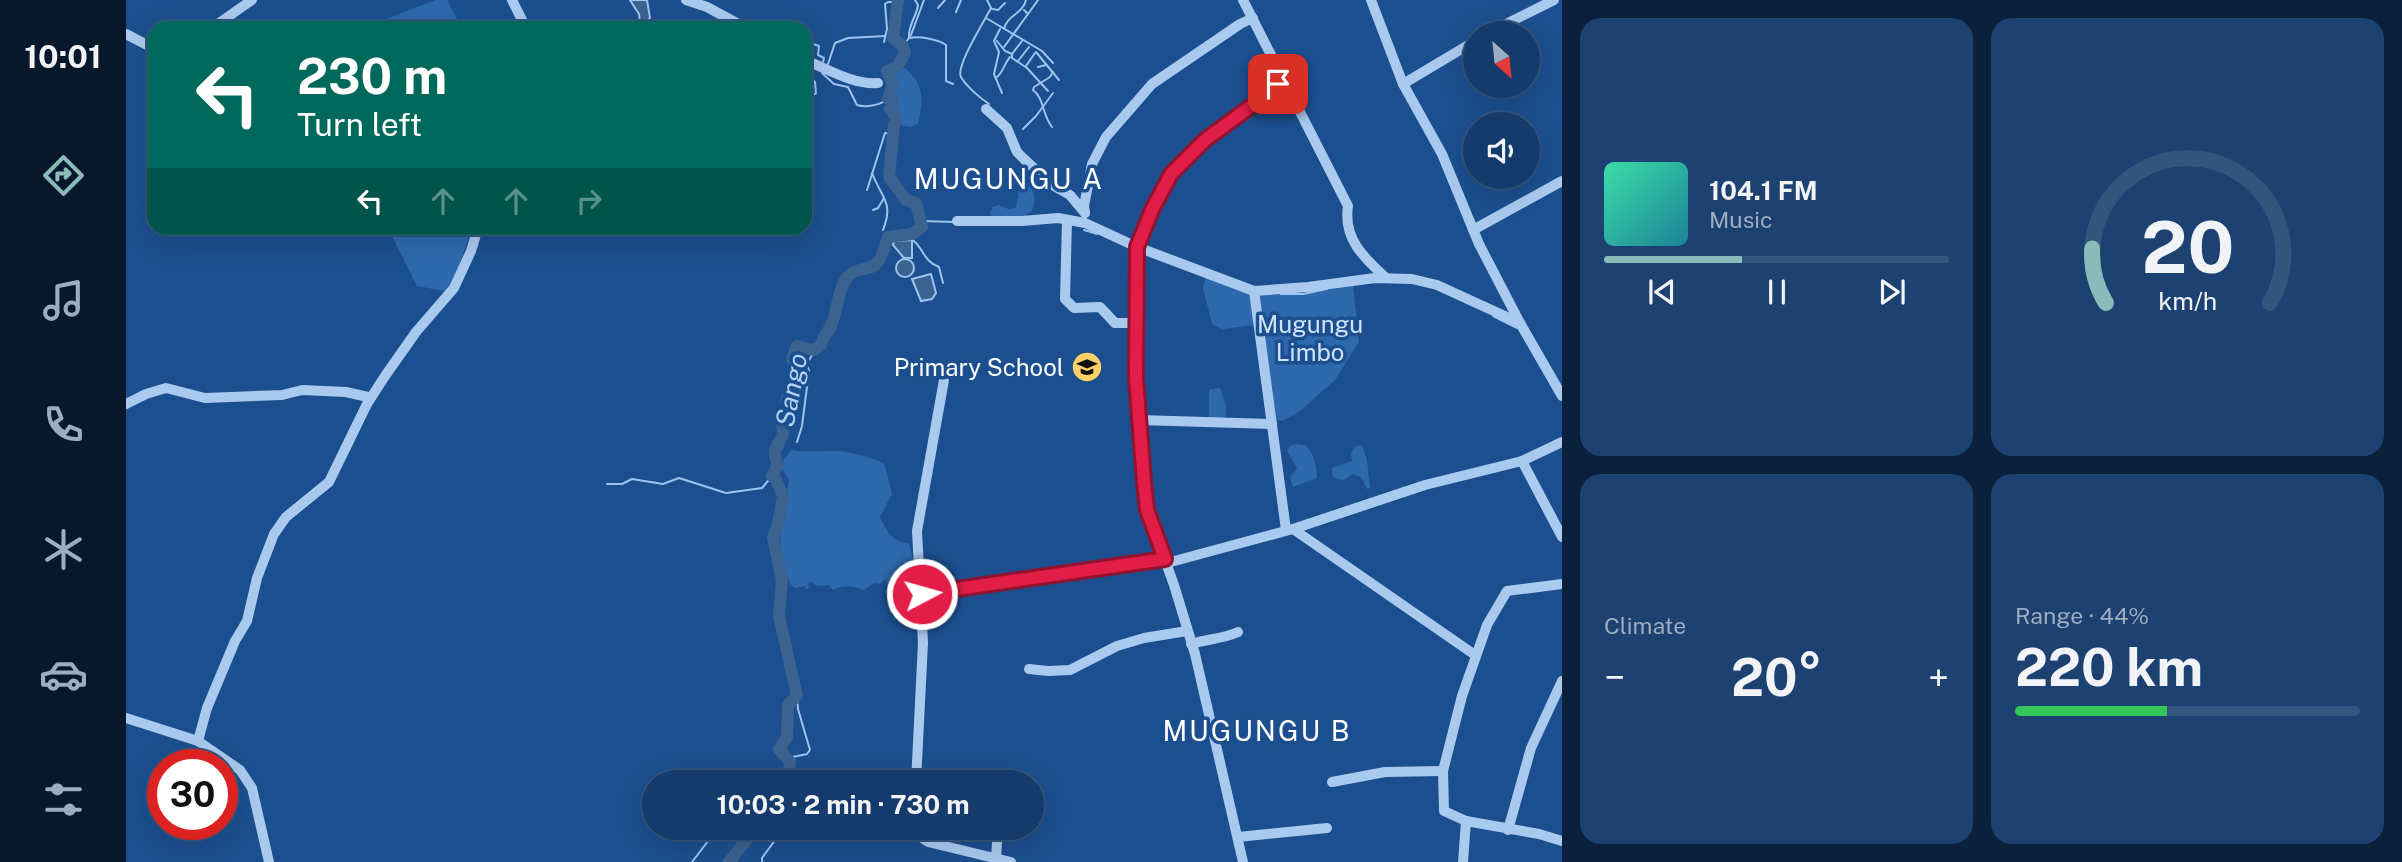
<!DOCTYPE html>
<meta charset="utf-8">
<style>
:root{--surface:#143b6b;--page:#1d4271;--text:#f1f3f6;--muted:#9dadc1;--line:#33557e;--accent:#8bbbb9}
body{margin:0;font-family:"Public Sans",sans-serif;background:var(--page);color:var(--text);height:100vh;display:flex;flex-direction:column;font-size:26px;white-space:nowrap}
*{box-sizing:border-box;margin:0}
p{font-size:23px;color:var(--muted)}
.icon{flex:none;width:38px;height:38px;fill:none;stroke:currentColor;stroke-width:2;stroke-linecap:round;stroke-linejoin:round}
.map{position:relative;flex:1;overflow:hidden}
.sheet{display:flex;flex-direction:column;gap:18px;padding:18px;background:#0b203b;width:840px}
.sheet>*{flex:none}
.hud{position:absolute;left:21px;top:21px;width:665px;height:214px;border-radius:21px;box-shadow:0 7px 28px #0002,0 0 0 2px var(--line);background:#00695c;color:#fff;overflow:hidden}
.needle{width:46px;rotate:153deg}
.tools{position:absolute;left:1337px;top:21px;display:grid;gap:14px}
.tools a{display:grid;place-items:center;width:77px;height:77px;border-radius:50%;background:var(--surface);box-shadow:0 7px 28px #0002,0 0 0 2px var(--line);font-size:35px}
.speed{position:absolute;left:21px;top:749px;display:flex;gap:14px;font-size:35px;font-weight:700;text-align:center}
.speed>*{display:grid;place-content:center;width:91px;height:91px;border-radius:50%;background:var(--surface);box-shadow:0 7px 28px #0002,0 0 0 2px var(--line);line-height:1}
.speed .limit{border:10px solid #d22;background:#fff;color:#111}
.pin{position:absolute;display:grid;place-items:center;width:60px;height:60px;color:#fff;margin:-30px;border-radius:14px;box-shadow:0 4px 10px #0006}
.me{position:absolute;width:77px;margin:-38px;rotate:84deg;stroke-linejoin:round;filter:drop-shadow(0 0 5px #0008)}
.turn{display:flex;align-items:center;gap:24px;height:147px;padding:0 35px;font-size:32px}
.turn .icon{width:91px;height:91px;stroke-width:2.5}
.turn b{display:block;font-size:49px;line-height:60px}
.lanes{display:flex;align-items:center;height:66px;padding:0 35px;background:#0003;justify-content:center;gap:35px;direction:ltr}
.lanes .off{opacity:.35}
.big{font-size:52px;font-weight:700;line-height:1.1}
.sheet .card{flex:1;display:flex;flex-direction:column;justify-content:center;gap:10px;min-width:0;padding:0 24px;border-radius:21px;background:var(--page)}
.sheet .dial{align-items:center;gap:0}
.dial svg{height:182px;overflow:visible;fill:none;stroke:var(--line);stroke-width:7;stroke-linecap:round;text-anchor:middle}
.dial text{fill:var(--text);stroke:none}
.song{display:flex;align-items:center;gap:21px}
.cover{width:84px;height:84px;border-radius:10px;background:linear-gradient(135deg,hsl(160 70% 55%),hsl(190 70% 35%))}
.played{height:7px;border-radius:4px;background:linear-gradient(90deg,var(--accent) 40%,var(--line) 40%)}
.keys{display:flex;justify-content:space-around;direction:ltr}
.heat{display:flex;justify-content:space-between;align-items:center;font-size:38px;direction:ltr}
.charge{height:10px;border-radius:5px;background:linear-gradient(90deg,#34c759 44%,var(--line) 0)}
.sheet .tiles{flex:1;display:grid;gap:18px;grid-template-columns:repeat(2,1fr)}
.trip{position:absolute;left:516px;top:770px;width:402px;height:70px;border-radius:35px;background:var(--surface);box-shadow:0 7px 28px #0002,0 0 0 2px var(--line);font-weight:700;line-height:70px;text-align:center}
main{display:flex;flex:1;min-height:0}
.tab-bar{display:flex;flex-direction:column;width:126px;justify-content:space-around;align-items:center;background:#08182b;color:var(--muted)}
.tab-bar .icon{width:49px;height:49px}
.tab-bar .current{color:var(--accent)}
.tab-bar b{font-size:32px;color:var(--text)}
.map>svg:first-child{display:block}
.green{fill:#2e69ad}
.water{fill:#3c6290;stroke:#9cc4f0;stroke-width:2}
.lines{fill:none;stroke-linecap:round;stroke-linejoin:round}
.stream{stroke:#9cc4f0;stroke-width:2}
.river{stroke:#3c6290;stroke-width:12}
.minor{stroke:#a9c9ee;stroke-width:10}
.route-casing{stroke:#92132f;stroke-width:18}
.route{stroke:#e11d48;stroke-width:12}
.labels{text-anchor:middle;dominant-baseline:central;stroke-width:7;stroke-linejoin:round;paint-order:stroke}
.park-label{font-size:24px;fill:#cfe3fa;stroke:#1b4f8f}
.poi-label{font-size:24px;fill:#fff;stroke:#1b4f8f;text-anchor:end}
.water-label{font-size:26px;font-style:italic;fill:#b5d3f5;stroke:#1b4f8f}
.quarter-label{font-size:28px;letter-spacing:2px;fill:#fff;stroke:#1b4f8f}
</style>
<main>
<nav class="tab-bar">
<b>10:01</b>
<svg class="icon current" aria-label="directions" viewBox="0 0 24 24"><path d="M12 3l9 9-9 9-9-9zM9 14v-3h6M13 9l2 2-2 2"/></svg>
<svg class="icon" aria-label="music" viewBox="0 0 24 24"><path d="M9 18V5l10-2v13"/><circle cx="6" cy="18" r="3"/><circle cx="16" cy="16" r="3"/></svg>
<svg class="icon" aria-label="phone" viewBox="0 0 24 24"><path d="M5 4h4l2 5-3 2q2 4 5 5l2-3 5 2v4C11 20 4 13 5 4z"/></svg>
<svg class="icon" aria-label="climate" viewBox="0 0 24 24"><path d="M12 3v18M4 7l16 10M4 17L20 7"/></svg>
<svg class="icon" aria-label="car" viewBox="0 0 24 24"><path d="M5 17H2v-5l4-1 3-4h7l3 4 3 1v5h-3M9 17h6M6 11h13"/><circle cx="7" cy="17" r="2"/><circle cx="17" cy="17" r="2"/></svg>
<svg class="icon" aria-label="filters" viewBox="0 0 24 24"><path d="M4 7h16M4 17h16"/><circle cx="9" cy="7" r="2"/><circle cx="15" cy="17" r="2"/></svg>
</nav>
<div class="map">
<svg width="1436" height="862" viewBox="0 0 1436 862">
<rect width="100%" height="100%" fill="#1b4f8f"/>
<g class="green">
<path d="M310,0H321L336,28H236Z"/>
<path d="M779,68C799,85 797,100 792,124L784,127L775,125L769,111L768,72Z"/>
<path d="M899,187H905C910,195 909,204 905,212L901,213V218H866L864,213L867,207L873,205L882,209L890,208L893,190Z"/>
<path d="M262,228H346L324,292L291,286Z"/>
<path d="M1080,276L1124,294L1129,325L1097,329L1086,324L1077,288Z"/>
<path d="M1227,286L1233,342L1209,380L1174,411L1156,421L1150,420L1133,296L1136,294H1177Z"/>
<path d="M1094,388L1100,406L1099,420H1083V390Z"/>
<path d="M1171,444L1180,445C1189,456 1190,464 1191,478L1167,487L1164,478L1171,468L1161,451L1164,446Z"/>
<path d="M1236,445L1241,460L1244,488L1241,489L1235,477L1226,474L1218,480L1208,478L1206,474V468L1226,461L1225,453L1230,446Z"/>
<path d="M666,450C682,453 697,450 713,451C729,453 743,457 758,463L766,494L754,517C761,531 766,543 783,543L788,564L782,573L774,575L776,577L773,584L762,585L759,579L754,584L748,583L738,590C729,586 715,584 707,590L703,585L692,586L683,581L682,585L684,588L680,589L679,586L669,588L664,584L661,575L657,577L654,530L663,480L656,469L658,459Z"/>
</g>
<g class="water">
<path d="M521,0L524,18L520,22H514L513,14L504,0Z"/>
<path d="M786,240V258H778L767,245L768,241Z"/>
<circle cx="779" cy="268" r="9"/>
<path d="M805,274L810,293L806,299L795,301L786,279Z"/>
</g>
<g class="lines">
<g class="stream">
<path d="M861,0L865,8C859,20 829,67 835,77C840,86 854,98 863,104"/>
<path d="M812,8L819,0"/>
<path d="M866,9L872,10L879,3"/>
<path d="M898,10L902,14L912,0"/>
<path d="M830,12L835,0"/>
<path d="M860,18L916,51L927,63"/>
<path d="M874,29L868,41L873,52L868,74L876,93"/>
<path d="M878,29C881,15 897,14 900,0"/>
<path d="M783,36L785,35L798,0"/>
<path d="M783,38C794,36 811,39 820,45V81L827,84"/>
<path d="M871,41L879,51L886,54L896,41"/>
<path d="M758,42L761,29L759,4L762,2H772"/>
<path d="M777,46L783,38C782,25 790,18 792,5L789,0"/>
<path d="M878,47L902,14"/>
<path d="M910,52L933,80"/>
<path d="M886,54V58L901,68L922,91"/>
<path d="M682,57L687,44L693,46L692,55L698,58L697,62"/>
<path d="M892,61L903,47"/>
<path d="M702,64L709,43L722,38L759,36"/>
<path d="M900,66L909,53"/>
<path d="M912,67L920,65"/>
<path d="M696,73L708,84L722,87L731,105C740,108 754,105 762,99"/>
<path d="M680,74L689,82L690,93L686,96"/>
<path d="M870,78C877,73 878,64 884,57"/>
<path d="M926,127C916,114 918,98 907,90L908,87L924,77L927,72"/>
<path d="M897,129L910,116L927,93"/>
<path d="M746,173C756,199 768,202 757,230"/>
<path d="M741,190L759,133L769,134"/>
<path d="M747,210L752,208L758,198"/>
<path d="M795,221L829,222"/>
<path d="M958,230L971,234"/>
<path d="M773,235C800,240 792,259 813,267L817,283"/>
<path d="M1155,294H1177L1201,289"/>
<path d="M1367,316L1391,328"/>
<path d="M671,442L676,426L683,371L681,364L690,348"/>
<path d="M481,484H496L506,479L537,484L553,478L600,493L636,488L646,476"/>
<path d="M662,758L681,754L684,750L672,709L671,696"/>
<path d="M624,828L628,830"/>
<path d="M566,862L592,828"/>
<path d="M636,862V858L658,828"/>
</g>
<g class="river">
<path d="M662,782L664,762L653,749L661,737L662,705L671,696L653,616L656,580L647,538L652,524L657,496L650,480L646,476L652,465C643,446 655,447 657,433C657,428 655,421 654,416L662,412L665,407L660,401L671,370L666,359L671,346L688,350L695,345C697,337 701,333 705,326C713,310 710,289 723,275C731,267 746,271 752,262C757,256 759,244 762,237L786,234L796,227L790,203L780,200L763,177L768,124L771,119L764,109L767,106L766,100L762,99L767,85L761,71L771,67L779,53L777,46L767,38L772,0"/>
<path d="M603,862L630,828"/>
</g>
<g class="minor">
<path d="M386,0L400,28"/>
<path d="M560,0L581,7L620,28"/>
<path d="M1117,0L1222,206C1217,238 1237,257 1259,277"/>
<path d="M1245,0L1277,84L1316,154L1353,244L1394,323L1436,396"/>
<path d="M86,28L126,0"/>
<path d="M1362,33L1428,0"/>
<path d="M0,34L21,45L28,44"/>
<path d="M679,60C702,69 727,85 752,83"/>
<path d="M1277,84L1349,41"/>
<path d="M860,109L881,128L891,152L898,159L926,185L944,195L959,213"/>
<path d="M959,213L958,206L966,164L980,137L1026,84L1114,24L1127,18"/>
<path d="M941,220L939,299L948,308L974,307L989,323H1011"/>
<path d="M831,221H896L932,218L959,223L1011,247L1128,291L1160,530"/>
<path d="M1347,230L1436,181"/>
<path d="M1128,291L1182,287L1249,278L1286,279L1311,285L1394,323"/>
<path d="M0,404L20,394L40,388L79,398L156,395L176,390L220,392L242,397"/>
<path d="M1013,420L1146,424"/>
<path d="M1396,461L1436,537"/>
<path d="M1167,529L1349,655"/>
<path d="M1041,563L1167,529L1299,485L1396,461L1436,442"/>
<path d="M796,594L1039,559"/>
<path d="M1065,644C1081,639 1097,639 1112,632"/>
<path d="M903,669L922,671L944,670L991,646L1018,638L1061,631"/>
<path d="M0,718L72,741L114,770L126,788L143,862"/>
<path d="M72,741L81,708L109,641L121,621L131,578L148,534L160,517L203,482L241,404L259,376L290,332L328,288L345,251L352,228"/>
<path d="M790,782L797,643L791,531L818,380"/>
<path d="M1206,782L1259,772L1317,771"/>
<path d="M1340,821L1318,811L1317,771L1336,696L1361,625L1381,591L1436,584"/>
<path d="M790,828L792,835L802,842L885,862"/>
<path d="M1382,830L1405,748L1436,681"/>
<path d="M1112,837L1201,828"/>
<path d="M870,858L872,828"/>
<path d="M1117,862L1069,654L1048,585L1021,510L1010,378L1011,247L1026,210L1045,174L1078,140L1150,88L1155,73"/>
<path d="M1337,862L1340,821L1413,834L1436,841"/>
</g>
</g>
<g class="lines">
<g class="route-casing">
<path id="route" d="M796,594L1039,559L1021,510L1018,482L1010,378L1011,247L1026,210L1045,174L1079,140L1150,88L1152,84"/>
</g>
<use href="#route" class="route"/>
</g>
<defs>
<g id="school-disc" transform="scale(1.575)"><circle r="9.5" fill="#ffd166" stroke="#1b4f8f"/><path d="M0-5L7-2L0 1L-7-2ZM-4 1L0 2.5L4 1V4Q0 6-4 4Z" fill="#111"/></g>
</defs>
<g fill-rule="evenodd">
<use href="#school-disc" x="961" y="367"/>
</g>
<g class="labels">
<g class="park-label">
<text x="1184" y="324">Mugungu<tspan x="1184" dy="28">Limbo</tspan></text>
</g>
<g class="poi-label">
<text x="938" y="367">Primary School</text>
</g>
<g class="water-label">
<text transform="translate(665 390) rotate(-79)">Sango</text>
</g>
<g class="quarter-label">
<text x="883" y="178">MUGUNGU A</text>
<text x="1131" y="730">MUGUNGU B</text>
</g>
</g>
</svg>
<div class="tools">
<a><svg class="needle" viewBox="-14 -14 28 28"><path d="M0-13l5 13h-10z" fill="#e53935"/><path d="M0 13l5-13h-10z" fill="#9dadc1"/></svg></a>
<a><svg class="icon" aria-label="sound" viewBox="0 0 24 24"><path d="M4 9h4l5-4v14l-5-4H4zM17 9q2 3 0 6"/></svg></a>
</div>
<div class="speed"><div class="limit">30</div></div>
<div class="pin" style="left:1152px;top:84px;background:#d93025"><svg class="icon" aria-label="arrive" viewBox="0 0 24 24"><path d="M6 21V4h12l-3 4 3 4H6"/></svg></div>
<svg class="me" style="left:796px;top:594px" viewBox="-20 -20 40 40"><circle r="17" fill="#e11d48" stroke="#fff" stroke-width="3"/><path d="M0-11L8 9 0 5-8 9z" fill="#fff"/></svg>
<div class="trip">10:03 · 2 min · 730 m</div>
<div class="hud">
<div class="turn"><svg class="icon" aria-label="left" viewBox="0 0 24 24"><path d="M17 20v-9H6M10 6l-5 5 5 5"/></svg><div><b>230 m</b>Turn left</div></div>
<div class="lanes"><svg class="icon" aria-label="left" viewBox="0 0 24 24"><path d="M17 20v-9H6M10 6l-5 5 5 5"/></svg><svg class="icon off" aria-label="ahead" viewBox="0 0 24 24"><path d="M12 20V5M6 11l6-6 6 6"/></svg><svg class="icon off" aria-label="ahead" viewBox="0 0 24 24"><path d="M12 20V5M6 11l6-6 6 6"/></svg><svg class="icon off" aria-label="right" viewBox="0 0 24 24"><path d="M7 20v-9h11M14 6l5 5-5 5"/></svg></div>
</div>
</div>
<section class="sheet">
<div class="tiles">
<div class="card">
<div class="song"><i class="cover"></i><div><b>104.1 FM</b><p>Music</p></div></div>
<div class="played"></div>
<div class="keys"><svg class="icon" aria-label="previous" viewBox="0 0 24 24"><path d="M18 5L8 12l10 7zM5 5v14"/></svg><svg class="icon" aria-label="pause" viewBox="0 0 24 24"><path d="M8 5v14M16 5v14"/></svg><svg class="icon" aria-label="next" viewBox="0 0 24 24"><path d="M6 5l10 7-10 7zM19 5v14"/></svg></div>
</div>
<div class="card dial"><svg viewBox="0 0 100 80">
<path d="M14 69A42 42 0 1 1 86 69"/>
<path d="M14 69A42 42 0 0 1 8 45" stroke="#8bbbb9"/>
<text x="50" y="56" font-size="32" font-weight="700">20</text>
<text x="50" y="72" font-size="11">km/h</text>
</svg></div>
<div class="card"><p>Climate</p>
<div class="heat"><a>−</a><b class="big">20°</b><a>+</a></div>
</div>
<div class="card"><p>Range · 44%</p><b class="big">220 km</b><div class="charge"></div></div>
</div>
</section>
</main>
